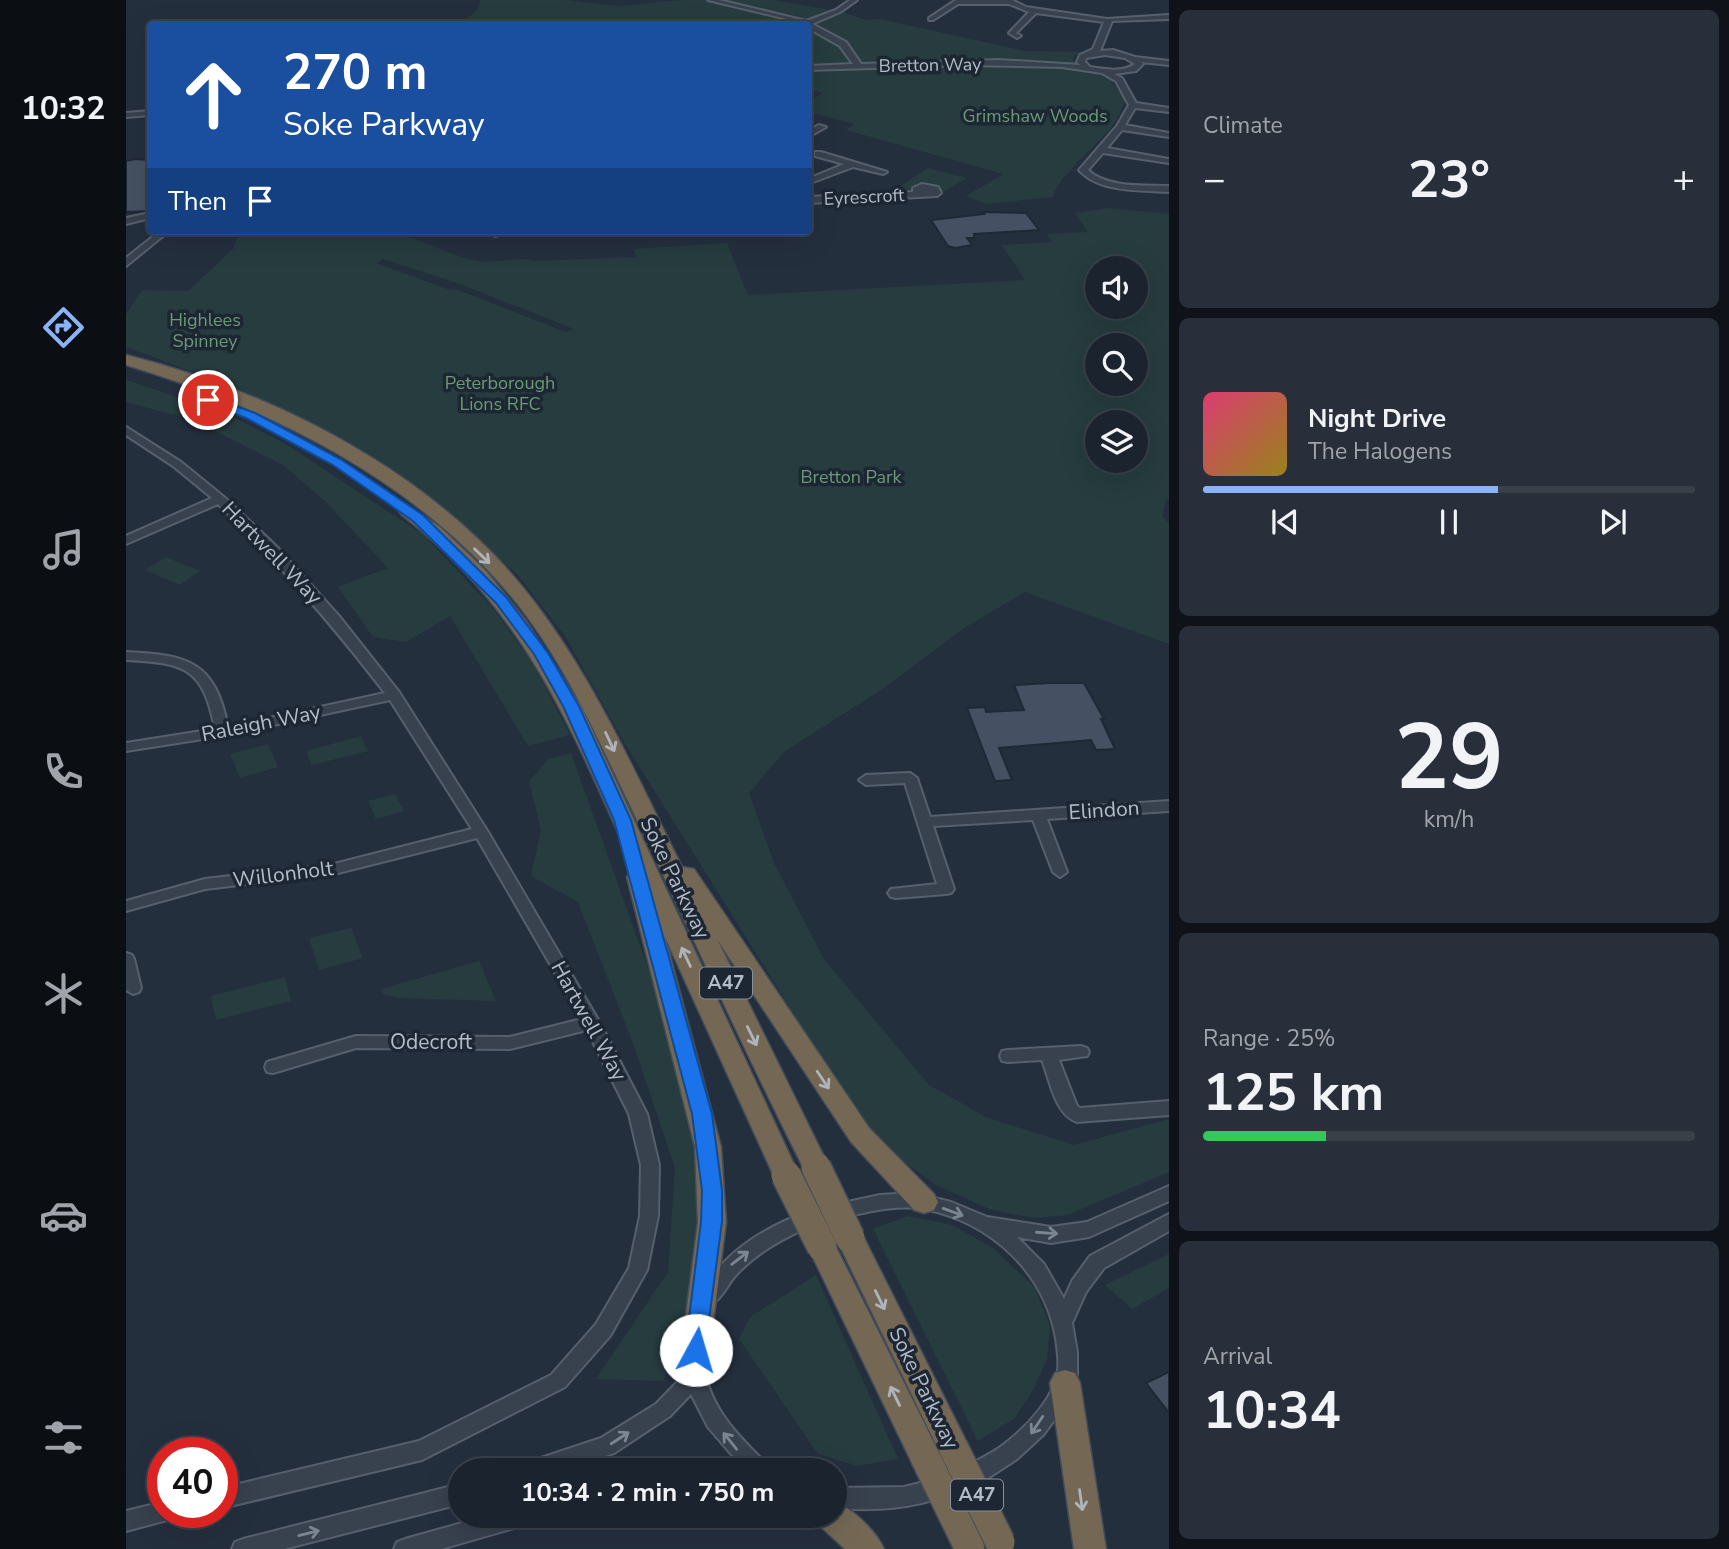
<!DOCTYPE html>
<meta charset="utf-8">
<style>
:root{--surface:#1b232e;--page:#282f3a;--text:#f1f3f6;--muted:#a0a4aa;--line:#39404a;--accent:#8ab4f8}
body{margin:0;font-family:"Nunito Sans",sans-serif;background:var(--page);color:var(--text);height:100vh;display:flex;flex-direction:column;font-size:26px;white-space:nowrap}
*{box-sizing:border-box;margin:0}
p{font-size:23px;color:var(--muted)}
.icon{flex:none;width:38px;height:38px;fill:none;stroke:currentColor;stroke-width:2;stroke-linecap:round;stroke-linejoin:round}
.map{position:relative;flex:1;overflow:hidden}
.panel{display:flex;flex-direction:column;gap:10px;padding:10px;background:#0f1319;width:560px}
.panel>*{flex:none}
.banner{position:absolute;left:21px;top:21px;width:665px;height:214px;border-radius:7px;box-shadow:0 7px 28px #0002,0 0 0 2px var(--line);background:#1a4fa0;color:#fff;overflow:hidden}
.buttons{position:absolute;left:959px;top:256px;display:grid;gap:14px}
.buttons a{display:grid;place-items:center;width:63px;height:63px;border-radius:50%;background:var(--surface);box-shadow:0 7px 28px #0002,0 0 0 2px var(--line);font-size:35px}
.speed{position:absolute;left:21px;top:1437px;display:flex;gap:14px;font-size:35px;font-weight:700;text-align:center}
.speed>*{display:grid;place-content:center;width:91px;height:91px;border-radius:50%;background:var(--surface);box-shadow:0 7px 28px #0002,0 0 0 2px var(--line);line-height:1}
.speed .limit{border:10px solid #d22;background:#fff;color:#111}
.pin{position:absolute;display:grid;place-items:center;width:60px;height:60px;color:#fff;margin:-30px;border:4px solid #fff;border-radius:50%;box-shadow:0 2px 7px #0007}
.me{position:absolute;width:77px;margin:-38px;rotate:6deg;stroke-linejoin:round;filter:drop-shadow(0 0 5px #0008)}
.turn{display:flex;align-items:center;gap:24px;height:147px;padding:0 21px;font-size:32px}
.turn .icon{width:91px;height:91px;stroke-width:2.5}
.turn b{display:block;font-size:49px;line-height:60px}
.then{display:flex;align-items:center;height:66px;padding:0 21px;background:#0003;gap:14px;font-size:26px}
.big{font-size:52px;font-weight:700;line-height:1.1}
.panel .widget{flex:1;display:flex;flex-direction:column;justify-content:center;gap:10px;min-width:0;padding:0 24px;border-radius:10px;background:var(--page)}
.panel .dial{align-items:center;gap:0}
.dial b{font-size:91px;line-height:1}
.song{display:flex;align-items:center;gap:21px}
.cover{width:84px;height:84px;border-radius:10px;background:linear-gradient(135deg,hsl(340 70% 55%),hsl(50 70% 35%))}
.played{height:7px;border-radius:4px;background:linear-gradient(90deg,var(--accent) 60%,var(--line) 60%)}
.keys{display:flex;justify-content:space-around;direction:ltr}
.heat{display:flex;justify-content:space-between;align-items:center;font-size:38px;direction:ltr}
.charge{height:10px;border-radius:5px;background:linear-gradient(90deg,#34c759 25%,var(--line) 0)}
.trip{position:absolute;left:322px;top:1458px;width:399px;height:70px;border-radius:35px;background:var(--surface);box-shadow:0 7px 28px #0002,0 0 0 2px var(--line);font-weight:700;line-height:70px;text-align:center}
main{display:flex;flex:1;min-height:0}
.tab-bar{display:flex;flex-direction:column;width:126px;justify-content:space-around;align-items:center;background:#0b0e12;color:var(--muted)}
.tab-bar .icon{width:49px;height:49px}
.tab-bar .on{color:var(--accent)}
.tab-bar b{font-size:32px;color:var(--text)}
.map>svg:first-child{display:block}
.green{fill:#263c3f;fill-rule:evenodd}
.building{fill:#455162;stroke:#1f2835;stroke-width:2}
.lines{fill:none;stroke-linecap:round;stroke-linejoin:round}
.minor-casing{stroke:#565f6c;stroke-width:4}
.highway-casing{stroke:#434c59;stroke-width:3}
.minor{fill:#38414e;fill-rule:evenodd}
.highway{fill:#746855;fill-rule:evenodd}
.highway-bridge-casing{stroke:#434c59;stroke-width:32;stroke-linecap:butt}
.highway-bridge{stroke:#746855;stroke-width:29}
.oneway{stroke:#aeb4bd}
.oneway2{stroke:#7c8592}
.route{fill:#1a73e8;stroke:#114b97;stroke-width:2}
.labels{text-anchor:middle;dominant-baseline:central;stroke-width:7;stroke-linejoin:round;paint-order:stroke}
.far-street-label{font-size:18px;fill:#b4bcc9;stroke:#1d2633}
.far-park-label{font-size:18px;fill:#6b9a76;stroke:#1d2633}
.shield{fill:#1d2633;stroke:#878f9c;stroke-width:2}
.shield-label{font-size:19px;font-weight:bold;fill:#b4bcc9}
.street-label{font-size:21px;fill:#b4bcc9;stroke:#1d2633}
</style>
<main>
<nav class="tab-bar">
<b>10:32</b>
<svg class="icon on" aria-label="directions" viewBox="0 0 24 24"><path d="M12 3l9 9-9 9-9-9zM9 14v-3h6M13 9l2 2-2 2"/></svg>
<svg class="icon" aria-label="music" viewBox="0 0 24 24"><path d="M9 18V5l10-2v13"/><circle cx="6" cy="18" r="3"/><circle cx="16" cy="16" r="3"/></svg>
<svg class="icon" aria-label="phone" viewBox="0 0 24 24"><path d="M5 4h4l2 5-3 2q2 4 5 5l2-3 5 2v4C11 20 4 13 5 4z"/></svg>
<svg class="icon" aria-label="climate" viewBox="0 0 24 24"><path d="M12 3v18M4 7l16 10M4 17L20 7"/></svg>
<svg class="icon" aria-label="car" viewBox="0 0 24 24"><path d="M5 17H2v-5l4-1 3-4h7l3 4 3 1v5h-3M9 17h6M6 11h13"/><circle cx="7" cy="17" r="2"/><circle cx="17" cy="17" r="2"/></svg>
<svg class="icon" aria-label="filters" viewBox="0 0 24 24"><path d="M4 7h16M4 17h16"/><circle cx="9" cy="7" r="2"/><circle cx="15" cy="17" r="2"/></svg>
</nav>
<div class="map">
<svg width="1043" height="1549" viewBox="0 0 1043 1549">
<rect width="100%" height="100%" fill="#242f3e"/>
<g class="green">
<path d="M354,0H439L493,6L556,0H647L717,12L740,20L754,19L899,51L959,52L947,56L949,64L981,76L1000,100C996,108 993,117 987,125C973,144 930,178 927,197L860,204L840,196L877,174L720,130L728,124L683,112V101L697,93L683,89L682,24H333L351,11Z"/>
<path d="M802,168L841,178L818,192L801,185L785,188V193L766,191Z"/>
<path d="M982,208L1043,214V499L1040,500L1036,516L1043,523V644L899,592L838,628L758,688L658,752L623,793L648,863L698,959L803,1085L862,1118L948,1145L1043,1119V1172L941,1215L909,1218L865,1210L808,1184L745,1137L499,744L439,636L391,574L324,516L238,451L178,419L105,386L0,347V314L16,290L62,291L107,249L112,237C164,235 222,225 274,235C300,241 325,256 351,261C371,264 394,256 409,261L510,257L508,249L601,243L622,295L899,280L876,245L926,242L921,234L962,232L949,213ZM257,259L337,285L448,329L440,332L329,289L324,290L250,263ZM971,268H1010V306H971ZM971,345H1010V383H971ZM971,422H1010V460H971Z"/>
<path d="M0,380L99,413L158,443L298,535L369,611L408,665L444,735L402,746L324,616L280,642L247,637L212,587L262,568L201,503L157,465L67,420L0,402Z"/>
<path d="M40,557L74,571L54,585L19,570Z"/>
<path d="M235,736L242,751L186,765L180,751Z"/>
<path d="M142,744L152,767L114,778L104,754Z"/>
<path d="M445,753L532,996L580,1177L571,1279L538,1381L470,1379L542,1272L549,1168L508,1046L452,902L405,876L415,830L403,781L423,759Z"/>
<path d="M269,794L278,811L250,819L242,801Z"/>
<path d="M225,928L237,958L193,970L183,938Z"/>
<path d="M353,961L370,1001L273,998L257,994L255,989Z"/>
<path d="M159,977L165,1001L90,1020L85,996Z"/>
<path d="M782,1216L826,1225L867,1248L909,1288L924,1326L921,1359L908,1388L888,1419L852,1441L747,1229Z"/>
<path d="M1043,1254V1288L1006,1309L979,1285Z"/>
<path d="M690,1275L772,1459L731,1466L692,1454L613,1339L624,1317Z"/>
</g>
<g class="building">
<path d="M9,159L24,160V211L0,212V161Z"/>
<path d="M856,212L900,213L913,230L848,234V238H841L846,245L829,248L822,246L805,220L858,214Z"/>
<path d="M923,683H958L978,719H975L989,749L970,750L965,740L873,748L886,780L869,781L841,708L859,707L860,712L898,710L888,685Z"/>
<path d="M1043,1372V1413L1020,1383Z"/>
</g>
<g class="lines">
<g class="minor-casing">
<g id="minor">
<path d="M582,0H593L680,21L710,10L724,0H731L714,12L686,24L720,42L735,64L873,60L954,65L951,62L954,55L967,49L978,22L910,13L890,33L895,36L891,38L883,33L903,12L883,4H832L807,20H803V18L830,0H886L900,7L981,19L1043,15V19L986,21L974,51L987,50L1009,57L1043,61V65L1015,62L1017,64L1010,71L988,74L996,78L1010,103L1043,108V112L1009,108L999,125L1043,133V137L996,130L981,148L1043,159V163L977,153L962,170C980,188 1019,185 1043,186V192C1015,190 973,193 953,170L991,126L1003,105L990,81L976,73L936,67L841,65L682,70V66L727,64L714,46L682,28V24ZM979,55L999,58L1009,64C996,73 979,69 964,67L959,62L960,58Z"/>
<path d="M24,111V115L0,117V113Z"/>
<path d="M693,125L700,127L682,137V131Z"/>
<path d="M689,152H695L761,172L757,174L727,167L682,184V179L718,164L689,156Z"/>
<path d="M796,184L812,187L815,193L811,196L682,203V197L787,192V188Z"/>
<path d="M24,213V218L0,224V218Z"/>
<path d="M34,231H43L0,266V258Z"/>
<path d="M368,231H376V234L369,236Z"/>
<path d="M0,427L55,462L98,497L152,548L213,616L273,692L362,832L474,1023L521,1114L533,1165L532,1216L521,1270L484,1336L439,1387L296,1460L96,1508V1488L293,1441L425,1375L470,1324L503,1268L514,1216L515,1165L503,1114L461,1030L384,1049L230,1048L147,1073L141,1072L139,1067L141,1062L230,1036L384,1037L456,1019L351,838L208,874L79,889L0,911V901L79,879L208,864L346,829L264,700L96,736L0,751V743L89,729C77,668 60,663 0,660V652C62,655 89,661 102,727L259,693C206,624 155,565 92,504L0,544V536L86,498L47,466L0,435Z"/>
<path d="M784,773L791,778L804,817L1043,801V811L921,819L941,872L934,877L927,872L907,820L807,826L828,889L825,893L820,894L770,898L765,897L762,893L765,889L811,884L779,783L740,785L733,780L740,775Z"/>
<path d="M0,953L6,955L8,959L15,988L13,992L7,994L0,990Z"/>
<path d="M955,1046L961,1048L963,1052L961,1056L933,1060L951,1106L954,1108L1043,1101V1115L951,1122C929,1115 924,1080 916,1060L882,1062L876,1061L874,1056L876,1051L882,1050Z"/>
<path d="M1043,1186V1201L963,1237L925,1243L891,1237L918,1264L938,1299L946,1281L964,1256L1043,1214V1231L978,1268L960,1292L946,1323L951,1352V1375L938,1407L917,1435L891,1459L862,1478L840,1488L833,1485L830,1478C835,1466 865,1455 877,1445C897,1430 917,1409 928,1386C935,1372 932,1353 930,1338C918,1272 865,1222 798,1209C769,1204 738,1213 709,1219L703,1216L700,1211L703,1206L754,1195L788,1193L825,1202L861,1217L925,1227L961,1222Z"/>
<path d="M686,1210L692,1213L695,1218L692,1223C662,1236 633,1250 610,1275C600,1285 593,1309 576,1303L574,1297C595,1252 641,1226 686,1210Z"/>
<path d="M574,1311L581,1313C586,1325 579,1343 578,1356C577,1401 610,1434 640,1463L643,1470H619L582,1427L565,1394L544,1416L488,1453L437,1470H397L400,1463L475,1438L530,1404L560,1373C557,1354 559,1331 567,1313Z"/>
<path d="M818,1477L825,1480L828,1487L825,1494C787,1509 749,1511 709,1508V1488L778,1487Z"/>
<path d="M334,1484V1504L158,1549H106L109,1542L117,1539Z"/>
<path d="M37,1502V1512H48L45,1519L0,1531V1511Z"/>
<path d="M361,1516H406L402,1523L395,1526L315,1549H268L271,1542L279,1539Z"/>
</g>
</g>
<g class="highway-casing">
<g id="highway">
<path d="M0,355C152,393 314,476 410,604C471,685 511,777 556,867L568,869L743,1128L808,1194L812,1202L808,1210L798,1213L788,1210L725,1142L591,939L703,1167L699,1175L690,1178L681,1175C622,1059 569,941 513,824C475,746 441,664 385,596C286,478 145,409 0,365Z"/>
<path d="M282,506L314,527L360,571L400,621L455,706L673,1175L669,1183L660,1186L651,1183L539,937L595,1147L600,1222L587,1323L583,1332L573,1336L563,1332L559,1323L572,1222L569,1147L501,877L509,870C446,731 402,612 276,515L273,511L276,507Z"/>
<path d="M724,1226L734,1230L838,1437L842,1447L838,1457L827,1461L816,1457L710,1238L714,1230Z"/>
<path d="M696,1235L706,1239L810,1447L814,1457L810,1467L799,1471L788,1467L682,1247L686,1239Z"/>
<path d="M939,1370L949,1373L954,1383L980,1549H948L924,1383L929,1373Z"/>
<path d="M709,1502C727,1509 750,1531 758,1549H719L695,1527L690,1516H709Z"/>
</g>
</g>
<use href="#minor" class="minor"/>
<use href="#highway" class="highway"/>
<g class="highway-bridge-casing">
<g id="highway-bridge">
<path d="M690,1167L724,1238"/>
<path d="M660,1175L696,1247"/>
<path d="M827,1447L874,1542"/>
<path d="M799,1457L844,1549"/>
</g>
</g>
<use href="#highway-bridge" class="highway-bridge"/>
</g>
<defs><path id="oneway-shaft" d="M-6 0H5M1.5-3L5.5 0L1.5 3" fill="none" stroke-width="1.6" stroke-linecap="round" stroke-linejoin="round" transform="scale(1.75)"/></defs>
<g class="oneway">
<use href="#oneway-shaft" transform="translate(356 556) rotate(44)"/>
<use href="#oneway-shaft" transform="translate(484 742) rotate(65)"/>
<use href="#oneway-shaft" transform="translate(560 957) rotate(-115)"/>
<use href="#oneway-shaft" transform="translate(626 1036) rotate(64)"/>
<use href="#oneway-shaft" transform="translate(697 1080) rotate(56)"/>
<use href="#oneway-shaft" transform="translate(754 1300) rotate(64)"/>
<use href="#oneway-shaft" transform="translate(769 1396) rotate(-116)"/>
<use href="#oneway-shaft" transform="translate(955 1500) rotate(82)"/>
</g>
<g class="oneway2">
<use href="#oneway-shaft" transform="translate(827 1212) rotate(20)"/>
<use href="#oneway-shaft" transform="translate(921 1233) rotate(4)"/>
<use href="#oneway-shaft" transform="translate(614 1258) rotate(-38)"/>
<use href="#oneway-shaft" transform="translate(911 1425) rotate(124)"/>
<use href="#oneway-shaft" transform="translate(494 1438) rotate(-33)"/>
<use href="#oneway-shaft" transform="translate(604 1441) rotate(-129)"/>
<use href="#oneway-shaft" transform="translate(183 1533) rotate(-14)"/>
</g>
<path class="route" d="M82,396L129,413L216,460L297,515L380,597L422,653L453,706L505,820L586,1114L596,1190V1222L578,1357L570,1360L563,1357L559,1350L575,1222L576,1190L566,1114L488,820L437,706L408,654L370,603L287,521L207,465L120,418L78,402V397Z"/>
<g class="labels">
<g class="far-street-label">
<text transform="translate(804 65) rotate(-1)">Bretton Way</text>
<text transform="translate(738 197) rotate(-3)">Eyrescroft</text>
</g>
<g class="far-park-label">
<text x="909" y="116">Grimshaw Woods</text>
<text x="79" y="320">Highlees<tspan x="79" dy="21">Spinney</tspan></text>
<text x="374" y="383">Peterborough<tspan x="374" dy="21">Lions RFC</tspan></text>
<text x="725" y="477">Bretton Park</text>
</g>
<g class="shield">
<rect x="574" y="967.5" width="52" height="31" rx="5"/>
<rect x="825" y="1479.5" width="52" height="31" rx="5"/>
</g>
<g class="shield-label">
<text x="600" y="983">A47</text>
<text x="851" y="1495">A47</text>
</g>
<g class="street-label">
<text transform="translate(146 553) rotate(46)">Hartwell Way</text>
<text transform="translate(135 723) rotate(-11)">Raleigh Way</text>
<text transform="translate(978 810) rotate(-4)">Elindon</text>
<text transform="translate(157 874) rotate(-7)">Willonholt</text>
<text transform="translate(549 878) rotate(64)">Soke Parkway</text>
<text transform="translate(463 1021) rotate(61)">Hartwell Way</text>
<text x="305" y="1042">Odecroft</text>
<text transform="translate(798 1388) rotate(64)">Soke Parkway</text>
</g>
</g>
</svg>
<div class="buttons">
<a><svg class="icon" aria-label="sound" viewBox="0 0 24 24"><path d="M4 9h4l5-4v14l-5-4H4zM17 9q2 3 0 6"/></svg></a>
<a><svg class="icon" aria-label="search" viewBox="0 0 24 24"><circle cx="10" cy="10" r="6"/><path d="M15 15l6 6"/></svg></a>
<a><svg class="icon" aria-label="layers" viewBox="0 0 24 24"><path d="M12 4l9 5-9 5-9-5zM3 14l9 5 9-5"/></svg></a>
</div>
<div class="speed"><div class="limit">40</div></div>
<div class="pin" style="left:82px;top:400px;background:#d93025"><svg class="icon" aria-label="arrive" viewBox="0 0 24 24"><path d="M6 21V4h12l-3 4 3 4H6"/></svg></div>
<svg class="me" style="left:570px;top:1350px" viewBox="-20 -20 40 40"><circle r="19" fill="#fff"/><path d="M0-13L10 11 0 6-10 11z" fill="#1a73e8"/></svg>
<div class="trip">10:34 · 2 min · 750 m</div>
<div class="banner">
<div class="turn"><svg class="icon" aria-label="ahead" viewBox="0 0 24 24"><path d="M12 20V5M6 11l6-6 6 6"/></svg><div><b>270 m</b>Soke Parkway</div></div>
<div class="then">Then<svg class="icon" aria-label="arrive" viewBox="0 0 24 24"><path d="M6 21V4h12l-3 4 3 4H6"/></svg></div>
</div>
</div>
<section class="panel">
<div class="widget"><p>Climate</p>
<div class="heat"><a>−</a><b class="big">23°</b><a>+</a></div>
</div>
<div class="widget">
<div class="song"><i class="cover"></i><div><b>Night Drive</b><p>The Halogens</p></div></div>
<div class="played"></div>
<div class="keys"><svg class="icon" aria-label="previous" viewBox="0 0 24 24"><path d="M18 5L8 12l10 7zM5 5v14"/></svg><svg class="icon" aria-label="pause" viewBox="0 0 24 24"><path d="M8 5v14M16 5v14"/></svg><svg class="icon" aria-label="next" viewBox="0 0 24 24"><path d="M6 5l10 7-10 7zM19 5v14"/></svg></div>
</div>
<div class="widget dial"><b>29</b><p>km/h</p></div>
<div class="widget"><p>Range · 25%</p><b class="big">125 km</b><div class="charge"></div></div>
<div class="widget"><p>Arrival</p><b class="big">10:34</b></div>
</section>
</main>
